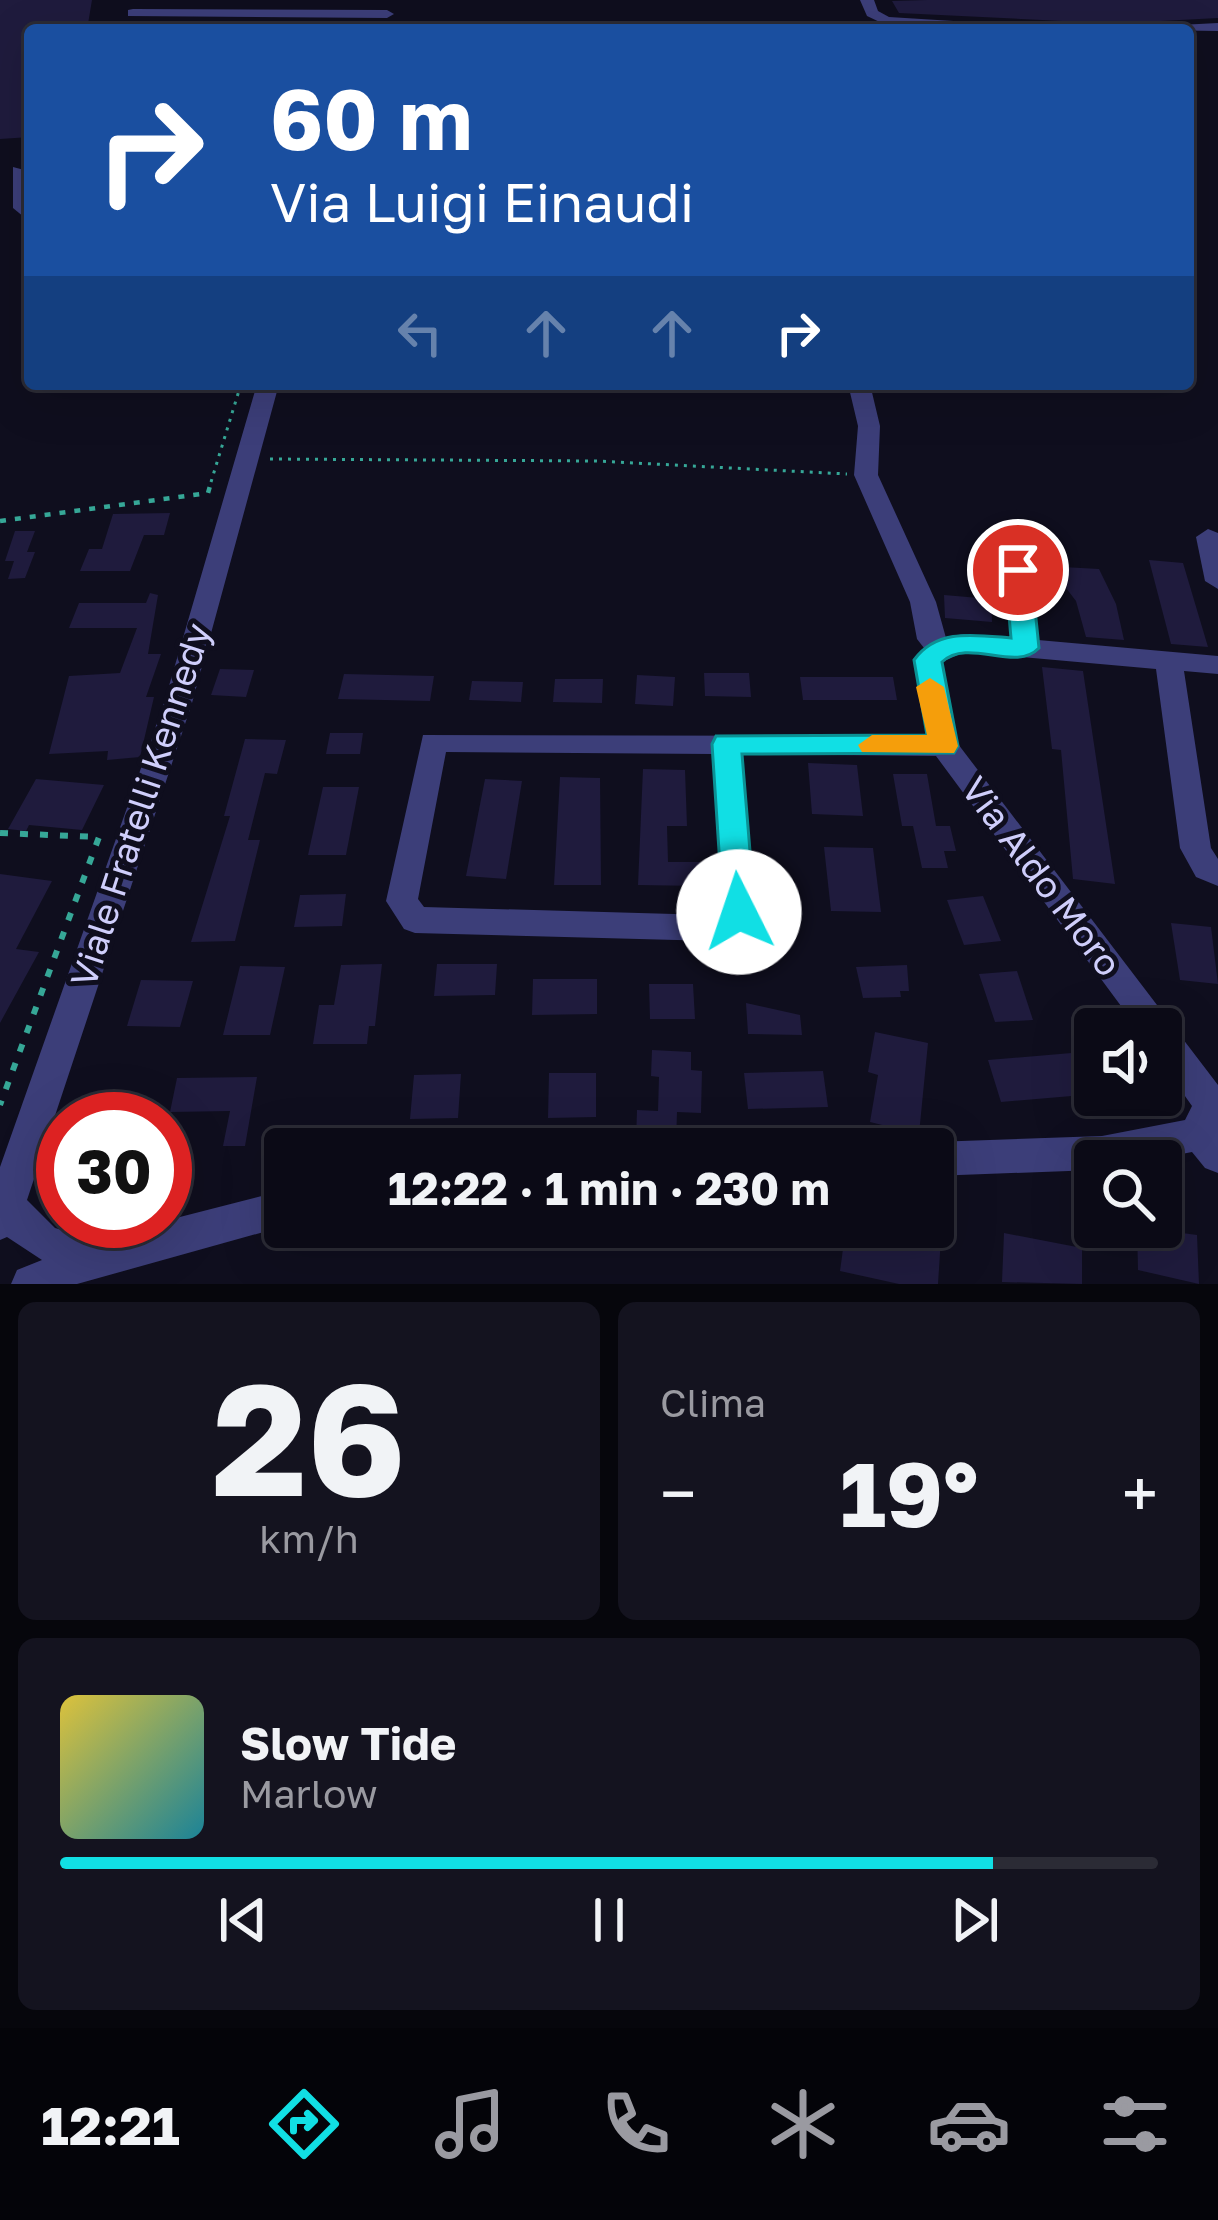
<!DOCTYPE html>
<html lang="it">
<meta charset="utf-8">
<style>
:root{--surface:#0b0a16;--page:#14131f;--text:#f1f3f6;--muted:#9a9aa1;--line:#2b2b35;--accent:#11dfe4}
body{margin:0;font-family:"Golos Text",sans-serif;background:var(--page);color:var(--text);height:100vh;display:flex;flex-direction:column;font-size:45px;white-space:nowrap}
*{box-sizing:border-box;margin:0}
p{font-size:39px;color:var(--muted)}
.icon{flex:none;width:66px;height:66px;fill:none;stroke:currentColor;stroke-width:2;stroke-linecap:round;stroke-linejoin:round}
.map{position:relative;height:1284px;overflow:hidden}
.drawer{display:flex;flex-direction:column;gap:18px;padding:18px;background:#06060c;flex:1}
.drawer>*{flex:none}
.guide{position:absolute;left:24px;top:24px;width:1170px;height:366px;border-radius:12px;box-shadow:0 12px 48px #0002,0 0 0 3px var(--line);background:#1a4fa0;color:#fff;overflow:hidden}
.tools{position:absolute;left:1074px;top:1008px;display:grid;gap:24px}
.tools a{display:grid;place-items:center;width:108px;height:108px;border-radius:12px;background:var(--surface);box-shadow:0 12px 48px #0002,0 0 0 3px var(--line);font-size:60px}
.speed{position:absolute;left:36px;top:1092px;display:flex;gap:24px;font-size:60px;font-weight:700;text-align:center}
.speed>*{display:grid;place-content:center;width:156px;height:156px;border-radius:50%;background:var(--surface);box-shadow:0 12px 48px #0002,0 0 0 3px var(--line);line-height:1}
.speed .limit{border:18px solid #d22;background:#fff;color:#111}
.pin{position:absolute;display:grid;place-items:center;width:102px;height:102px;color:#fff;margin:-51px;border:6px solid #fff;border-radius:50%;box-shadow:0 3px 12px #0007}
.me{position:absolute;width:132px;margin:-66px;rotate:356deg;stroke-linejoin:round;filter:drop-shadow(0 0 9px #0008)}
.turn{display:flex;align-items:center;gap:42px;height:252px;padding:0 48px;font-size:54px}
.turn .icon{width:156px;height:156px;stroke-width:2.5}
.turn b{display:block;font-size:84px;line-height:102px}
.lanes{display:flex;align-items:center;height:114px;padding:0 48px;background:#0003;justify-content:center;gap:60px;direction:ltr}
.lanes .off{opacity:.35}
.big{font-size:90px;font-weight:700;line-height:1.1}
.drawer .widget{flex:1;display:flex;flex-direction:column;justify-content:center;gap:18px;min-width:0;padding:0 42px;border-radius:18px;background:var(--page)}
.drawer .dial{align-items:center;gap:0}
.dial b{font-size:156px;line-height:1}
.song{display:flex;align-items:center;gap:36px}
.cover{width:144px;height:144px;border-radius:18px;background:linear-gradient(135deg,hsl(50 70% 55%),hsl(190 70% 35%))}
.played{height:12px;border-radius:6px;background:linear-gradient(90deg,var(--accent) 85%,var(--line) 85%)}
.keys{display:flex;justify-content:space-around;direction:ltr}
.heat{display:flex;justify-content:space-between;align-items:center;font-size:66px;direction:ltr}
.drawer .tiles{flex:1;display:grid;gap:18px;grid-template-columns:1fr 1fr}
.widget:last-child{grid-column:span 2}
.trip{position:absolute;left:264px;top:1128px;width:690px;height:120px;border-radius:12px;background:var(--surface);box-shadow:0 12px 48px #0002,0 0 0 3px var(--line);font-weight:700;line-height:120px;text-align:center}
.tabs{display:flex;height:192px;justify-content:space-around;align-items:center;background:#040409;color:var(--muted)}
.tabs .icon{width:84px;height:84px}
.tabs .current{color:var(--accent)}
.tabs b{font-size:54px;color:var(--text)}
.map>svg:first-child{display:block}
.building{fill:#1f1b3d}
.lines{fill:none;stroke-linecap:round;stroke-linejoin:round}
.path-far2{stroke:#36a797;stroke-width:3;stroke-dasharray:3 6;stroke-linecap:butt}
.path-far1{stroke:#36a797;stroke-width:4.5;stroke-dasharray:6 9;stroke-linecap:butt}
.path{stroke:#36a797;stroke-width:6;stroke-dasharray:8 12;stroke-linecap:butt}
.minor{fill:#3c3e79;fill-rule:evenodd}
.route{fill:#11dfe4;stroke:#0b9194;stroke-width:3}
.slow{fill:#f59e0b}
.labels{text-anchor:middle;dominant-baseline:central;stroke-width:10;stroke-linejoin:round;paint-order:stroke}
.street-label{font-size:36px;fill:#cfcefb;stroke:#0f0e1e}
</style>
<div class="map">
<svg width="1218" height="1284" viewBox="0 0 1218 1284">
<rect width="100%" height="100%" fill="#0f0e1e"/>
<g class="building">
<path d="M0,0H92L88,24L30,30V137L0,139Z"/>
<path d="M927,0H1218V18L1067,26L1062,21L899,13L892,1Z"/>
<path d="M170,513L164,535H144L130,571H80L89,549H102L113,514Z"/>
<path d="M15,531H35L27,552H35L25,578L8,579L14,561H5Z"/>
<path d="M1149,560L1183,563L1208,647L1171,644Z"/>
<path d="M1063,567L1099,569L1116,604L1124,640L1086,637L1076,601L1066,588Z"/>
<path d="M150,593L158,595L148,654H161L146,697H154L140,757L107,760L108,751L49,754L69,676L120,673L137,628H69L79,603H146Z"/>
<path d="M944,595L991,599L992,622L945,618Z"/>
<path d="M1042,667L1083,671L1115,884L1073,879L1061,750L1052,749Z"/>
<path d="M220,669L254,670L246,697L211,695Z"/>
<path d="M704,673H749L751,697L705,696Z"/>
<path d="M344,674L434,676L430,701L338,699Z"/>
<path d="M637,675L675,677L673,706L635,704Z"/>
<path d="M800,677H893L897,700H803Z"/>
<path d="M555,679H603L602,703L553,702Z"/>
<path d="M472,681L523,682L521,702L469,700Z"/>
<path d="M330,733H363L360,754H326Z"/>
<path d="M245,739L286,740L277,774L265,773L248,840H260L235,941L191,942L230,816H224Z"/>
<path d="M808,763L857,765L863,816L812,814Z"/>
<path d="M643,769L685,770L687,826H667L668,862H700L701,886L638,885Z"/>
<path d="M893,774H927L936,826H950L956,851H944L948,868H922L913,826H902Z"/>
<path d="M560,777L600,778L601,885H554Z"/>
<path d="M36,779L104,785L82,830L29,825L26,831L8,829Z"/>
<path d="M485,779L522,781L506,879L466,876Z"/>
<path d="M323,787H359L346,855H308Z"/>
<path d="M824,847L873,848L881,912L831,911Z"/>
<path d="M0,874L52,881L16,949L39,952L0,1023Z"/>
<path d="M346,894L342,926L294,927L300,895Z"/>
<path d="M983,896L1001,941L964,945L947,900Z"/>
<path d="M1171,923L1211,927L1218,984L1180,980Z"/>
<path d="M382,964L375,1026H369L367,1044H313L319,1005H334L341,965Z"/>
<path d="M437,964H497L495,995L434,996Z"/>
<path d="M907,965L909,991H900L901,997L863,998L856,967Z"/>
<path d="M240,966L285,967L270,1035H223Z"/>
<path d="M1017,971L1033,1020L995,1022L979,974Z"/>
<path d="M533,979H597V1014L532,1015Z"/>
<path d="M141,980L193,981L180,1027L127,1026Z"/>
<path d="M649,984H693L695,1019H650Z"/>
<path d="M746,1003L800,1015L802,1035L748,1034Z"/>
<path d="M875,1032L928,1043L919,1134L870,1122L878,1075L868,1072Z"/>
<path d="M652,1050L691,1052V1070L702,1071L701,1113L677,1112L676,1145L636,1142L637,1110L658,1111L659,1077L651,1076Z"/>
<path d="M1095,1051V1094L1001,1102L988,1060Z"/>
<path d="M823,1071L828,1107L748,1109L744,1073Z"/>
<path d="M549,1073H596V1117L548,1118Z"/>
<path d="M461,1074L458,1118L410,1119L414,1075Z"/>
<path d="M257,1077L245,1146H223L230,1111L170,1112L177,1078Z"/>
<path d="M846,1227H890L941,1238L938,1284H899L840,1271Z"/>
<path d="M1137,1227L1197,1235L1199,1284L1138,1270Z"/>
<path d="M1004,1233L1082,1248V1284L1002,1282Z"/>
</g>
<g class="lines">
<g class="path-far2">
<path d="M270,459L596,461L847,474"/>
<path d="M211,482L241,384"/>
</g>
<path class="path-far1" d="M0,521L208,493L212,479"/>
<path class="path" d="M0,833L99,837L0,1105"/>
<g class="minor">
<path d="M860,0H874L878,11L889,17L1032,26L1039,30L886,25L867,16Z"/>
<path d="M133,9L387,10L394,14L387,18L128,16V10Z"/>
<path d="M1218,23V31L1153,30L1160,26Z"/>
<path d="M13,167L28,171L30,222L13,208Z"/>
<path d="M257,384H279L192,703L27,1200L55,1228L94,1239L285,1190V1226L77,1284H11L17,1270L42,1260L7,1237L0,1240V1167L164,703Z"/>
<path d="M848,384H870L880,426L878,475L936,602L946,638L964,634L1011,638L1005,570L1018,562L1031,570L1038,640L1218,656V674L1184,671L1211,848L1218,859V886L1196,877L1180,848L1156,669L964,652L942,662L958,744L1218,1085V1173L1205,1168L1192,1152L1146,1161H1095V1170L933,1176V1149H919L933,1142L1102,1136L1185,1120L1192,1106L1161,1062V1029H1138L936,756L741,754L755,912L750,921L714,941L415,933L404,929L386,901L423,735L928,736L914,660L924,648L917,639L910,602L854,475L858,426ZM446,752L712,754L722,906L709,915L424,907L418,899Z"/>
<path d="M1208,529L1218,533V589L1205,581L1196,537Z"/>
</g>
</g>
<path class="route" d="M1018,562L1031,570L1039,648C1015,673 969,637 942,662L958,746L954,753L742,754L755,912L750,921L739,925L727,921L723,912L712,744L716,736L927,735L914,660C937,628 975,635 1011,638L1005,570Z"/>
<path class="slow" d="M930,678L944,687L958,746L954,753L862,752L858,745L872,735H927L916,687Z"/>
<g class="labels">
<g class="street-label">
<text transform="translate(140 805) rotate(-72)">Viale Fratelli Kennedy</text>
<text transform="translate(1042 876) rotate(53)">Via Aldo Moro</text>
</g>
</g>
</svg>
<div class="tools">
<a><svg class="icon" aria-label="sound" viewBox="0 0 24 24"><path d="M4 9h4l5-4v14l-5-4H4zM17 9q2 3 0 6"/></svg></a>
<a><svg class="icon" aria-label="search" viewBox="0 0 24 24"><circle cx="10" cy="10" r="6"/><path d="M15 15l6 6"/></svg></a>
</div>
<div class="speed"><div class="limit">30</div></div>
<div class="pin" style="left:1018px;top:570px;background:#d93025"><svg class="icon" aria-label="arrive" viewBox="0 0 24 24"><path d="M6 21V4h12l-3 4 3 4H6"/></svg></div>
<svg class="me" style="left:739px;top:912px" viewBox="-20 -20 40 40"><circle r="19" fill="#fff"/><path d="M0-13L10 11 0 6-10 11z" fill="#11dfe4"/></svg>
<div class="trip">12:22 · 1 min · 230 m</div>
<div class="guide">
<div class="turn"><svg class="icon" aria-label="right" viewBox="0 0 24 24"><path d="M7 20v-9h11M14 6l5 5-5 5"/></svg><div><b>60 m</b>Via Luigi Einaudi</div></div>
<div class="lanes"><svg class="icon off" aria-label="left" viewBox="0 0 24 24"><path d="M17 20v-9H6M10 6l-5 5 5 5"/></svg><svg class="icon off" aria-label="ahead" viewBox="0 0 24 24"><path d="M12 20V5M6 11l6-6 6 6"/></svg><svg class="icon off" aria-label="ahead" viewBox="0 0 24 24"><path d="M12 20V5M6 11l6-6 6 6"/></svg><svg class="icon" aria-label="right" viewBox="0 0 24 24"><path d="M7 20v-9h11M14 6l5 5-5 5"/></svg></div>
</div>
</div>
<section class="drawer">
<div class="tiles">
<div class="widget dial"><b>26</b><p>km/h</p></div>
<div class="widget"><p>Clima</p>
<div class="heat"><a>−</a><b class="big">19°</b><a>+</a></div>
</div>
<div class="widget">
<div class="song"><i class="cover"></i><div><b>Slow Tide</b><p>Marlow</p></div></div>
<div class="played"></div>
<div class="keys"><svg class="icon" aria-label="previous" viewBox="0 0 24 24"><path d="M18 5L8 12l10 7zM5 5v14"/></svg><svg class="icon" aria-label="pause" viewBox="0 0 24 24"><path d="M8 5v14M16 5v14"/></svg><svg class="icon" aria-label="next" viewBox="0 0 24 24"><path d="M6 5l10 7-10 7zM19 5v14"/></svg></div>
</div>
</div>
</section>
<nav class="tabs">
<b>12:21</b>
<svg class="icon current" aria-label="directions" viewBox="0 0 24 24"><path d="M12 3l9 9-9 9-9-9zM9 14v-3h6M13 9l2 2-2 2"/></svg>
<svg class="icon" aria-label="music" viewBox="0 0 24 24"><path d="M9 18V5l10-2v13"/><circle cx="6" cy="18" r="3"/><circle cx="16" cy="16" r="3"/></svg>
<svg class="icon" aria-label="phone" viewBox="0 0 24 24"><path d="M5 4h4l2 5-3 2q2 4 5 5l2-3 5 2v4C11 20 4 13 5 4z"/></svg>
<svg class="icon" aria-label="climate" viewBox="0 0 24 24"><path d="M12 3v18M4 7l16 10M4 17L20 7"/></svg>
<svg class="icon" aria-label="car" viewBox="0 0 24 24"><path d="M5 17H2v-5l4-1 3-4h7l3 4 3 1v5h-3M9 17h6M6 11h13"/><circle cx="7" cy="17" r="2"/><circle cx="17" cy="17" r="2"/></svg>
<svg class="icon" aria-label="filters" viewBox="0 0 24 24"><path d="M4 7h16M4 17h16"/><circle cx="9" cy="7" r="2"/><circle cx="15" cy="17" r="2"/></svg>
</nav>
